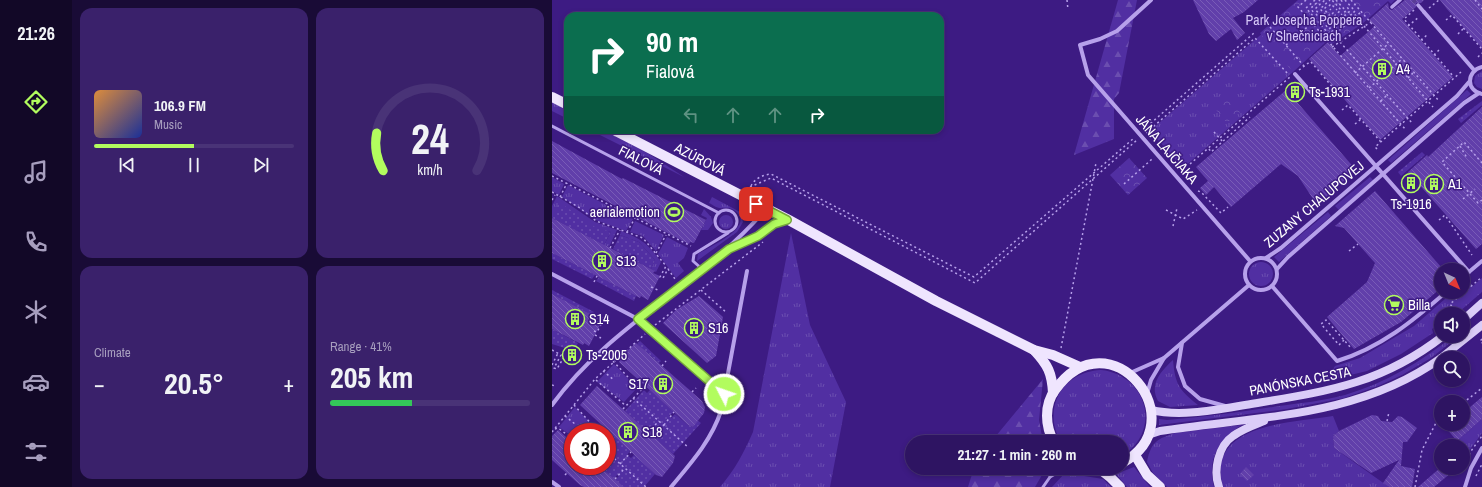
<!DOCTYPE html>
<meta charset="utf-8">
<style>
:root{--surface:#2e1462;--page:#3a216b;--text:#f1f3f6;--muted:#a79ebe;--line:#493377;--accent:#b2fc5e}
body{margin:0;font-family:"Archivo Narrow",sans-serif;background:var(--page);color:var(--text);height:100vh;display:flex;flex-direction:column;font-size:15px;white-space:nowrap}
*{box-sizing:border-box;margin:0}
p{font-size:13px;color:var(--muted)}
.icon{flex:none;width:22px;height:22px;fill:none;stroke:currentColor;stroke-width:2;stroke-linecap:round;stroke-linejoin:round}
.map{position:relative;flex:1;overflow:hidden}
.sheet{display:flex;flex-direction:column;gap:8px;padding:8px;background:#190b36;width:480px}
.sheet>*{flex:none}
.banner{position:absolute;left:12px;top:12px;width:380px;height:122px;border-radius:12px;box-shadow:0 2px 6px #0003,0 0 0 1px var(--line);background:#0b6e4f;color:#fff;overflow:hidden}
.needle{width:26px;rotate:136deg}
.tools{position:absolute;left:882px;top:263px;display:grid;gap:8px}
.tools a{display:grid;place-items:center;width:36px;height:36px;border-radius:50%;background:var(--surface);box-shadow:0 2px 6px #0003,0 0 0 1px var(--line);font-size:20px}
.speed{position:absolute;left:12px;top:423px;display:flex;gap:8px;font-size:20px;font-weight:700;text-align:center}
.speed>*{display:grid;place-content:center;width:52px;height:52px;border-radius:50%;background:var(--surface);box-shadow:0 2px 6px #0003,0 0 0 1px var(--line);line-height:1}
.speed .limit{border:6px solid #d22;background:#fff;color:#111}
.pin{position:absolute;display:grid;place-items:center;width:34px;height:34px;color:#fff;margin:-17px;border-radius:8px;box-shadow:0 2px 6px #0006}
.me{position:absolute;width:44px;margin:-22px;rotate:311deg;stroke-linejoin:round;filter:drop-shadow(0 0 3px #0008)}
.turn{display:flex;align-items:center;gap:14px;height:84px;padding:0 16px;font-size:18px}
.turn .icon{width:52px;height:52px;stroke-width:2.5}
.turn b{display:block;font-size:28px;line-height:34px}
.lanes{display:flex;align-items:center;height:38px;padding:0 16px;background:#0003;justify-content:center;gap:20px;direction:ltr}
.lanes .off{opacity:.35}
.big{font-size:30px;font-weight:700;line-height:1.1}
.sheet .tile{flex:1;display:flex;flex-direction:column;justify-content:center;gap:6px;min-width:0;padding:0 14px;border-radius:12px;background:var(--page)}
.sheet .dial{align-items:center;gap:0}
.dial svg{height:104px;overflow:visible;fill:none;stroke:var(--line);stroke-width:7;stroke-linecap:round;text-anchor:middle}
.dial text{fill:var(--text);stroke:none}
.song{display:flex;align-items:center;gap:12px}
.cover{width:48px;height:48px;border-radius:6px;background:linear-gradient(135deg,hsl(30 70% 55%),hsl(230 70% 35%))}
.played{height:4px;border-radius:2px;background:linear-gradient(90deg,var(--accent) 50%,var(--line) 50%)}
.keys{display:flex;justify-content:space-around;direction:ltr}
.heat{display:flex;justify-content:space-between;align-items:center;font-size:22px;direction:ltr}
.charge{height:6px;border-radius:3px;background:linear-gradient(90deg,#34c759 41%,var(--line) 0)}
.sheet .tiles{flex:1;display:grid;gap:8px;grid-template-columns:repeat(2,1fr)}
.trip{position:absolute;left:353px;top:435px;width:224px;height:40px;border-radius:20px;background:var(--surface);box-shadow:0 2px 6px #0003,0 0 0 1px var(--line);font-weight:700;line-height:40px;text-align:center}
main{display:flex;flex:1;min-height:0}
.tab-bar{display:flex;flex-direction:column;width:72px;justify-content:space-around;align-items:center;background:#120827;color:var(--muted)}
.tab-bar .icon{width:28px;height:28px}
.tab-bar .active{color:var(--accent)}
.tab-bar b{font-size:18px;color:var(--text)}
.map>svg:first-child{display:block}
.grass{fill:url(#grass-tufts)}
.forest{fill:url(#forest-firs)}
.park{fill:url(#park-crowns)}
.garden{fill:url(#garden-dots)}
.building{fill:url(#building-back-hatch)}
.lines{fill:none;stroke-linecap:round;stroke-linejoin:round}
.pedestrian-tunnel{stroke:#5a3d96;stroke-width:3.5;stroke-dasharray:3.5 2;stroke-linecap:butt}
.path{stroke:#b7a1eb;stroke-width:1.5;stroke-dasharray:2 3;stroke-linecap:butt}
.service{stroke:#b7a1eb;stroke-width:3}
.pedestrian{stroke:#b7a1eb;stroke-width:3.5}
.minor{stroke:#b7a1eb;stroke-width:4}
.secondary{stroke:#dbcdf8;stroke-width:8}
.primary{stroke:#efe5fe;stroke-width:10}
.route-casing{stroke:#74a43d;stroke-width:10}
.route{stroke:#b2fc5e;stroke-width:7}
.labels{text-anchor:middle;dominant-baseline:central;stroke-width:3;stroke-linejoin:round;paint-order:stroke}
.park-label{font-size:14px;fill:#d5c6f8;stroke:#3d1b83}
.poi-label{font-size:14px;fill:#fff;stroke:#3d1b83;text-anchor:start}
.street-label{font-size:14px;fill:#fff;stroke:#3d1b83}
</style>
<main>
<nav class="tab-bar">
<b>21:26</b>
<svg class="icon active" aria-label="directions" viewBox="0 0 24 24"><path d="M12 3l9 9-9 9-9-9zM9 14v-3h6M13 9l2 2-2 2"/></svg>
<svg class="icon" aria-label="music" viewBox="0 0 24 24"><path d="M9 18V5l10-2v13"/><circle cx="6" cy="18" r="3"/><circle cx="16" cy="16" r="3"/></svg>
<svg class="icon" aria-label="phone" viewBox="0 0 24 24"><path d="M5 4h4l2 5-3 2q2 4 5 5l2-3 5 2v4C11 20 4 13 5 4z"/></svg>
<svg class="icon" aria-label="climate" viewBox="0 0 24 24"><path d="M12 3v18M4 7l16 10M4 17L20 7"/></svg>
<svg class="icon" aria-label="car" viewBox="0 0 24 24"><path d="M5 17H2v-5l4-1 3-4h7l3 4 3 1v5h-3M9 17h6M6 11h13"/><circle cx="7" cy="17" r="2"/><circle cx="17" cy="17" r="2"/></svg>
<svg class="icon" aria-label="filters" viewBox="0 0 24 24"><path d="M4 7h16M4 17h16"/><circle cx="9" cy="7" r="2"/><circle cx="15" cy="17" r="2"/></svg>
</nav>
<section class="sheet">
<div class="tiles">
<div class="tile">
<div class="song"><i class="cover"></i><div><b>106.9 FM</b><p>Music</p></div></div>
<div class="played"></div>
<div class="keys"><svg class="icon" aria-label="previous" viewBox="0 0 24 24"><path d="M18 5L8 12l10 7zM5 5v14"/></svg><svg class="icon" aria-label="pause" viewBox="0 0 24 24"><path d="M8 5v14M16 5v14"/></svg><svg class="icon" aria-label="next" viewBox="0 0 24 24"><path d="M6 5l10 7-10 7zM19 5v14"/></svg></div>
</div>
<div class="tile dial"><svg viewBox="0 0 100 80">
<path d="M14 69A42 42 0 1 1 86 69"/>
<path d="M14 69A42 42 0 0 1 9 40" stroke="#b2fc5e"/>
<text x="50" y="56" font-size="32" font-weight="700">24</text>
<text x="50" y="72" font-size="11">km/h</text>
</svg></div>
<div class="tile"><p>Climate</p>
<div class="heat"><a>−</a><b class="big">20.5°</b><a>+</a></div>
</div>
<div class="tile"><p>Range · 41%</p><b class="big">205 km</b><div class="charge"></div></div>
</div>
</section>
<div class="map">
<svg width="930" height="487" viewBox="0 0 930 487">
<defs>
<pattern id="grass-tufts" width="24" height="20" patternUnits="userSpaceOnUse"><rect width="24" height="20" fill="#512fa2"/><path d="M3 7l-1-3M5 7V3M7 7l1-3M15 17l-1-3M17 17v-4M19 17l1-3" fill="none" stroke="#6b4eb0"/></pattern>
<pattern id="forest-firs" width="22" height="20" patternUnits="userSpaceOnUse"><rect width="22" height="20" fill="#512fa2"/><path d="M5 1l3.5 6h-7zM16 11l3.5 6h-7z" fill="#6b4eb0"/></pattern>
<pattern id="park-crowns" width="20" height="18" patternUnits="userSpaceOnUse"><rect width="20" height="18" fill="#512fa2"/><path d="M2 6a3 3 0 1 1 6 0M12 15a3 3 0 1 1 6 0" fill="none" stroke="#6b4eb0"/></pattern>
<pattern id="garden-dots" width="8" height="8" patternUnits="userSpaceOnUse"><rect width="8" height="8" fill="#512fa2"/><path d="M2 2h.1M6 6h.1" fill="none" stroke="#6b4eb0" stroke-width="1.8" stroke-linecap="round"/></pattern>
<pattern id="building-back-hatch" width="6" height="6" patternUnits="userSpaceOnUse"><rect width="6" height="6" fill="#613faa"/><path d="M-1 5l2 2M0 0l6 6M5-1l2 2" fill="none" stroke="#795cb7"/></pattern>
</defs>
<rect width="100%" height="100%" fill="#3d1b83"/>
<g class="grass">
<path d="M742,6L741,72L631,168L598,131Z"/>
<path d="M930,71V89L925,87L922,83L923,76Z"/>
<path d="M915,90L919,94L839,163L836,160Z"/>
<path d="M0,101L16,110V119L0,111Z"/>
<path d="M38,130H53L97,154L132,177Z"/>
<path d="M0,177L12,184L7,195L0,191Z"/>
<path d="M818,177L821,180L787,210L783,206Z"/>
<path d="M16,185L81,219L74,231L44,220L10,197Z"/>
<path d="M5,196L43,222L65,230L57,247L52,245L59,232L0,217V206Z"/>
<path d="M160,197L188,212L191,222L185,232L145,261L146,254C157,247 209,225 180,209C176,207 172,209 168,208C164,208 160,204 157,203Z"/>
<path d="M152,209L159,217L161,223L156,230H149L155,218L149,215Z"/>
<path d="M776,212L779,216L727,262L722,257Z"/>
<circle cx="174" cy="222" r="7"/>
<path d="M83,221L112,235L104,251L91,236L78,232Z"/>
<path d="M69,231C90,239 96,244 109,262L104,272L99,269L103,260L87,242L68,235Z"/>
<path d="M239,233L258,325L294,402L278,487H168C183,470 192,452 201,432Z"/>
<path d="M115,237L136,248L132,258L126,263L132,271L124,278L106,254Z"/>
<circle cx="709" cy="274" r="12"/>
<path d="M930,278V292L907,312L905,309L899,314H889V322L880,329L881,333L849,354L815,371L773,381L783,366L808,358L862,326L901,292H911V283L915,280L921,286Z"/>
<path d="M901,336H907L879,358L850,375L826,386L792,398L735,409L607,425V419L615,420C653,417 690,412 727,406C749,403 771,401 793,395C833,383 869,362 901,336Z"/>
<path d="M621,360C623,384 627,390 646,405L618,407L606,401C597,384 609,371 621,360Z"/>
<path d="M62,364L85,388L72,402L45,382Z"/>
<path d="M549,370C595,375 611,431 570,456V442H509C490,408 510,372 549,370Z"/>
<path d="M23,407L46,431L45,432H21V437L7,427Z"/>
<path d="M781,416L787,431L781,436L782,448L837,487H671C653,423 740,423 781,416Z"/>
<path d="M930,419V433L914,455L911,451V446H907L908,444L905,441Z"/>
<path d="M690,425C666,440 655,459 662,487H615L601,473L595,462C599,442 605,439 623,433Z"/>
<path d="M582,467L598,487H575L564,474Z"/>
<path d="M513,473L551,479L559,487H500Z"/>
</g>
<g class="forest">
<path d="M566,0H585L567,93L562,99V139L522,155Z"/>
<path d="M491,379L487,420L491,442H439Z"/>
<path d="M422,468H494L483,487H416Z"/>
</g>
<g class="park">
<path d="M746,0H843L839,4L836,1L810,24L780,44L774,42L741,72L708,33Z"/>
<path d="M672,93L688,112L675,123L659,104Z"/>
<path d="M577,158L595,178L576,195L558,175Z"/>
</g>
<g class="garden">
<path d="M930,101V105L909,123L906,119Z"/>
<path d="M870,152L873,155L849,176L846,172Z"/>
<path d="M7,202L43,227L59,232L52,245L0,218Z"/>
<path d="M68,235L87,242L103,260L99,269L61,249Z"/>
<path d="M0,253L43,275L40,279L0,259Z"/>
<path d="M47,277L84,296L82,301L44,281Z"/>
<path d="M0,290L42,312L40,315L0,294Z"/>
<path d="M0,329L26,343L22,351L0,344Z"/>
<path d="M88,341L109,361L107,363L85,344Z"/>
<path d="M92,390L95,393L98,390L122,412L117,416L119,418L123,414L136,425L141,427L145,420L149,423L121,454L97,433L101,429L99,427L95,431L73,411Z"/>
<path d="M60,434L78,451L75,455L79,458L82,455L85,457L103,474L92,487H71L63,480L67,476L65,475L62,479L47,466H55V435L57,437Z"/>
</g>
<g class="building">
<path d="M641,0H706L692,12L681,18L693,33L685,40L679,29L664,41L657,34Z"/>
<path d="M853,0H872L869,3H864V7L850,19L901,77L828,140L757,59L776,42L788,56L823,26L817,20L836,3L837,9L840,10Z"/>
<path d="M888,0H930V48L895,9Z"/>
<path d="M740,85L749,96L744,101L804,170L765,205L746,176L729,164L679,207L662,187L654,195L648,188L656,181L644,167Z"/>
<path d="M930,107V244L924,249L856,172L875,155L876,157Z"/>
<path d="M0,141L70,179L71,178L154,220L142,243L138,242L137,244L0,173Z"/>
<path d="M823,191L889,267V288L849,322L802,349L775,317L815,282L823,263L792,228L783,226Z"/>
<path d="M0,218L103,271L101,273L108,276L96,300L89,296L88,298L0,253Z"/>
<path d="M0,294L46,318L44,320L49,323L37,346L32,343L31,345L0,329Z"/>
<path d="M147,296L171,317L164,356L155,363L111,323L124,310Z"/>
<path d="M84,343L150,401L153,407L152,413L141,427L136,425L67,362L75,351Z"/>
<path d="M45,386L123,456L121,463L110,477L104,475L28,405Z"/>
<path d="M930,397V419L905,441L894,428L899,424H911V413Z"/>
<path d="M820,415L826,416L829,421L840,422L846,416L850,417L865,428L855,442H851L849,466L863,469L860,487H837L831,483L847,460L819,473L782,448L781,436L787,431Z"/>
<path d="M6,430L21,443V466H47L72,487H32L28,485L0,460V436Z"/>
<path d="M694,467L702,475L695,481L688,474Z"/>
<path d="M888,468H905L882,487H866Z"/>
</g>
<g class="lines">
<path class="pedestrian-tunnel" d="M861,0L866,5"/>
<g class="path">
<path d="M515,0L516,10"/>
<path d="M754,0L746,7L854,130"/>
<path d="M763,0L754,8L777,34L801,13"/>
<path d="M784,0L794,11L792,12"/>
<path d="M789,0L792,4"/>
<path d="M793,0L803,11L801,13L804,16"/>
<path d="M799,0L887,101"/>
<path d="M923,0L930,9"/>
<path d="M767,5L773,0"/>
<path d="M777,6L779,4L785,10"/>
<path d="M765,7L763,9L777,25L790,14"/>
<path d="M774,7L772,9L778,16L781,13L778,9"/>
<path d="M877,8L887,0"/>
<path d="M862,10L852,19L902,77"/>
<path d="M770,11L768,9L778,0"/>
<path d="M761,12L759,8L768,0"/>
<path d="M772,13L778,20L789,10L780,0"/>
<path d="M764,14L777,29L798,11L795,7"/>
<path d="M894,20L900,15L930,49"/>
<path d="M812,26L881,107"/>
<path d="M856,26L867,17"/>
<path d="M718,27L752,66"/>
<path d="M906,34L912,28"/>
<path d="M776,40L809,12"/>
<path d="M869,40L875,35"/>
<path d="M788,42L861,124"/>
<path d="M734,45L760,23"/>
<path d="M780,47L819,22"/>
<path d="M882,55L888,49"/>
<path d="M926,57L930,53"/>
<path d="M759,62L783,90"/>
<path d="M747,70L759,61"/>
<path d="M803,73L836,44"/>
<path d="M856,78L862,72"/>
<path d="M817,88L850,59"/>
<path d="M777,95L783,90"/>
<path d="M829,101L835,95"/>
<path d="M790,110L796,105L829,142"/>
<path d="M803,124L809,119"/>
<path d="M591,130L702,33"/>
<path d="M662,132L672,143"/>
<path d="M594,133L703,38L736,74"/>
<path d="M908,146L915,158"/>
<path d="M657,149L659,152L698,117"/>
<path d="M825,149L823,147L909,72"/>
<path d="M930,163L912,142L890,162L926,203L930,200"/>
<path d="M638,164L738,77"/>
<path d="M0,176L139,246"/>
<path d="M572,184L600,159"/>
<path d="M199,186C203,178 211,175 219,174L422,277L582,138"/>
<path d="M198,187L219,178L423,283L585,140"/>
<path d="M646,191L649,192L669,213L676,207"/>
<path d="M0,192L28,208L44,221L91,238L114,266L108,277L111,278L116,269L123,279"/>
<path d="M8,197L15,183"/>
<path d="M911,199L923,189"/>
<path d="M0,200L3,195"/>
<path d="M614,210L631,219L645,210"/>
<path d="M887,220L893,215L920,255"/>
<path d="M621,226L625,208"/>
<path d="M75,232L83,218"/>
<path d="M58,248L68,230"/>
<path d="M797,251L806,244"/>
<path d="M104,253L114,235"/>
<path d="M42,282L45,276"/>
<path d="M99,287L108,291"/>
<path d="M149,290L175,313"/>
<path d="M902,314L904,312L898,304L930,277"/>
<path d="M103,325L211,242"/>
<path d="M886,328L889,325"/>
<path d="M42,331L45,332L52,319L44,315L45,312"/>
<path d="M43,335L49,338"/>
<path d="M930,339L928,341L930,343"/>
<path d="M792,340L787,345L769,324L774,320L800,349"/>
<path d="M509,348L544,163"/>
<path d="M0,350L9,355L2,368L5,369L12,357L23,364"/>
<path d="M61,361L88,390"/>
<path d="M0,365L6,353"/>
<path d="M110,366L114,361"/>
<path d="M51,371L62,380"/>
<path d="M44,380L74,406"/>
<path d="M0,385L3,386"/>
<path d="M140,392L144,388"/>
<path d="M81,398L137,448"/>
<path d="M911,403L930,388"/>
<path d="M22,405L47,432"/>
<path d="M71,409L93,386"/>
<path d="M13,416L23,424"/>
<path d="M835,421L837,412"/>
<path d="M112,425L122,412"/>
<path d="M3,429L6,428L21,439"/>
<path d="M0,432L43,379L93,334"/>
<path d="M51,432L53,429"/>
<path d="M96,432L107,421"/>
<path d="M55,452L94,487"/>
<path d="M68,464L79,452"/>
<path d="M913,464L919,451L930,436"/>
<path d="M13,475L15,473"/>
<path d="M924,476L930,464"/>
<path d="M63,479L73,468"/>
<path d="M863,487L870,450L886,419L889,417"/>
</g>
<g class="service">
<path d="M0,126L167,213"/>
<circle cx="174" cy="221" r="11"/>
<path d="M150,269L141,261L142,254L176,233"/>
<path d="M498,477L500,468"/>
<path d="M491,487L498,477L513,468"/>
</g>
<g class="pedestrian">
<path d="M866,5L872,12"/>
<path d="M840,7L848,0"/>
</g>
<g class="minor">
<path d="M599,0L565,31L548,39L528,45L536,75L698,261"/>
<path d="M872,12L922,70"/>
<path d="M930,67C914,71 914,91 930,94"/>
<path d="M743,74L917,272"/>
<path d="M181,247L206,236L222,224L233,220"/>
<circle cx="709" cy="274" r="16"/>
<path d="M714,258L729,248L905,96L917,82"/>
<path d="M725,269L736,257L912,103L927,93"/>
<path d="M0,274L86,319L172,394"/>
<path d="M911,277L930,261"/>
<path d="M720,286L785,361C828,348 861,321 894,292"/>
<path d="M630,343L626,367L633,386L648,399L673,406"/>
<path d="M578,373L612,358L697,285"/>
<path d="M595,394L599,380L612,358"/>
<path d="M0,405C58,325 151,283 214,209"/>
<path d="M0,482L7,487"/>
<path d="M119,487C139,463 159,441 169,411L195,271"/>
<path d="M913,487L919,468L930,448"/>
</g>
<g class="secondary">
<path d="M911,320L930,303"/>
<path d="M889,358L930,325"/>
<path d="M599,410C628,417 663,410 693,405C770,392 827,386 891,336"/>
<path d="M596,435L608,431C705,416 806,418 889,358"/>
<path d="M667,487C661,471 666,446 681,436C690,429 702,425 712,421"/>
</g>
<g class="primary">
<path d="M0,97L16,105"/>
<path d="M62,130L235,219L384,301L482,350L501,355L528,367"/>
<path d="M482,350C496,365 500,373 501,393"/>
<path d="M502,442C493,426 492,405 503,390C558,313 646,422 570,463"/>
<path d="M583,455L595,475L608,487"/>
<path d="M548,469L558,477L568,487"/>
</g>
</g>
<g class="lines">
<g class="route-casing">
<path id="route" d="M172,394L86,319L177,249L206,236L222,224L235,220L204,204"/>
</g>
<use href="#route" class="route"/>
</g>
<defs>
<g id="building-ring" transform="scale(1)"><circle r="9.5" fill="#3d1b83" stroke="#b2fc5e" stroke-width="1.5"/><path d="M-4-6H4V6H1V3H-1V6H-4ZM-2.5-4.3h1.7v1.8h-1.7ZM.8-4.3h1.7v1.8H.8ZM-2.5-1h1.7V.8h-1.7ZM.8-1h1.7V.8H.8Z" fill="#b2fc5e"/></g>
<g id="stadium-ring" transform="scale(1)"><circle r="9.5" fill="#3d1b83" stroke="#b2fc5e" stroke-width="1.5"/><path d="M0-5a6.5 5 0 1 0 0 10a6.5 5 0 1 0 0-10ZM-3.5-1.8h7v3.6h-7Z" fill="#b2fc5e"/></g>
<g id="supermarket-ring" transform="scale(1)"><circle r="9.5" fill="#3d1b83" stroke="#b2fc5e" stroke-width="1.5"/><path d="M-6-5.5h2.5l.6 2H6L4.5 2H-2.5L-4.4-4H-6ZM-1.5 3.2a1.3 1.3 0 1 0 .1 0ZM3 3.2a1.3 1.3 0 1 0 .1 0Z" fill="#b2fc5e"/></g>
</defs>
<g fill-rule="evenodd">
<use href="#building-ring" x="830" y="69"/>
<use href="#building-ring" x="743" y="92"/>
<use href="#building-ring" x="859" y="183"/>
<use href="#building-ring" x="882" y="184"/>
<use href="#stadium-ring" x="122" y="212"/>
<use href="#building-ring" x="50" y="261"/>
<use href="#supermarket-ring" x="842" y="305"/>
<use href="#building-ring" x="23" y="319"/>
<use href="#building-ring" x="142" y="328"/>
<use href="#building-ring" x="20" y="355"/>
<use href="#building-ring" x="111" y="384"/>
<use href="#building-ring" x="76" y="432"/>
</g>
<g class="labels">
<g class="park-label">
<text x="752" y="20">Park Josepha Poppera<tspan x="752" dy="16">v Slnečniciach</tspan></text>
</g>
<g class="poi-label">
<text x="844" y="69">A4</text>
<text x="757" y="92">Ts-1931</text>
<text x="896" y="184">A1</text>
<text x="859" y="204" text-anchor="middle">Ts-1916</text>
<text x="108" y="212" text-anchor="end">aerialemotion</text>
<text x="64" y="261">S13</text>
<text x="856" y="305">Billa</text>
<text x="37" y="319">S14</text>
<text x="156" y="328">S16</text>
<text x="34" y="355">Ts-2005</text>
<text x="97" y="384" text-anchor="end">S17</text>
<text x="90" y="432">S18</text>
</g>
<g class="street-label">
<text transform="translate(615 149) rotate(49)">JÁNA LAJČIAKA</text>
<text transform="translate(148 159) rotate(27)">AZÚROVÁ</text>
<text transform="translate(89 160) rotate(27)">FIALOVÁ</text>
<text transform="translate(762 204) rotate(-40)">ZUZANY CHALUPOVEJ</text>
<text transform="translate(748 381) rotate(-11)">PANÓNSKA CESTA</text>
</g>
</g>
</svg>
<div class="tools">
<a><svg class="needle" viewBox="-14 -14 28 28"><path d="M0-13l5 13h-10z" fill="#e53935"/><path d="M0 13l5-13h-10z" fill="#a79ebe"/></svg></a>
<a><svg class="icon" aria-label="sound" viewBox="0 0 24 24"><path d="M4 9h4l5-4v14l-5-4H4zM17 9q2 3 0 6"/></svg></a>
<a><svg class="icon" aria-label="search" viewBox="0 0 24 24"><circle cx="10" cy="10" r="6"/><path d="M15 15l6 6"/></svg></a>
<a>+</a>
<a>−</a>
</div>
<div class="speed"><div class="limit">30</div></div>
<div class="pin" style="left:204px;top:204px;background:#d93025"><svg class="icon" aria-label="arrive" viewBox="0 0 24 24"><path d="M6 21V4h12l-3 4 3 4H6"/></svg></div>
<svg class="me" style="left:172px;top:394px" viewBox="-20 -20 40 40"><circle r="17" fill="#b2fc5e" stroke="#fff" stroke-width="3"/><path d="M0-11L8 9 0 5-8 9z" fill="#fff"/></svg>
<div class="trip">21:27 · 1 min · 260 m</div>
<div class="banner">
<div class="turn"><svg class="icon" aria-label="right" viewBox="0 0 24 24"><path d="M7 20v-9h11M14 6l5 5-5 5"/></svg><div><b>90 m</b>Fialová</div></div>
<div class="lanes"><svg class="icon off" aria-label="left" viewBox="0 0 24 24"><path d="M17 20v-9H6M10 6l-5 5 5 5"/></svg><svg class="icon off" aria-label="ahead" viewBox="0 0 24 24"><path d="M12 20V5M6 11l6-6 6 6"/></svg><svg class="icon off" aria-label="ahead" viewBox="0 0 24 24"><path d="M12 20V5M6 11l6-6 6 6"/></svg><svg class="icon" aria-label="right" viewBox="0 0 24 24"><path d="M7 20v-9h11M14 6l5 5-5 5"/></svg></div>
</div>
</div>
</main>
